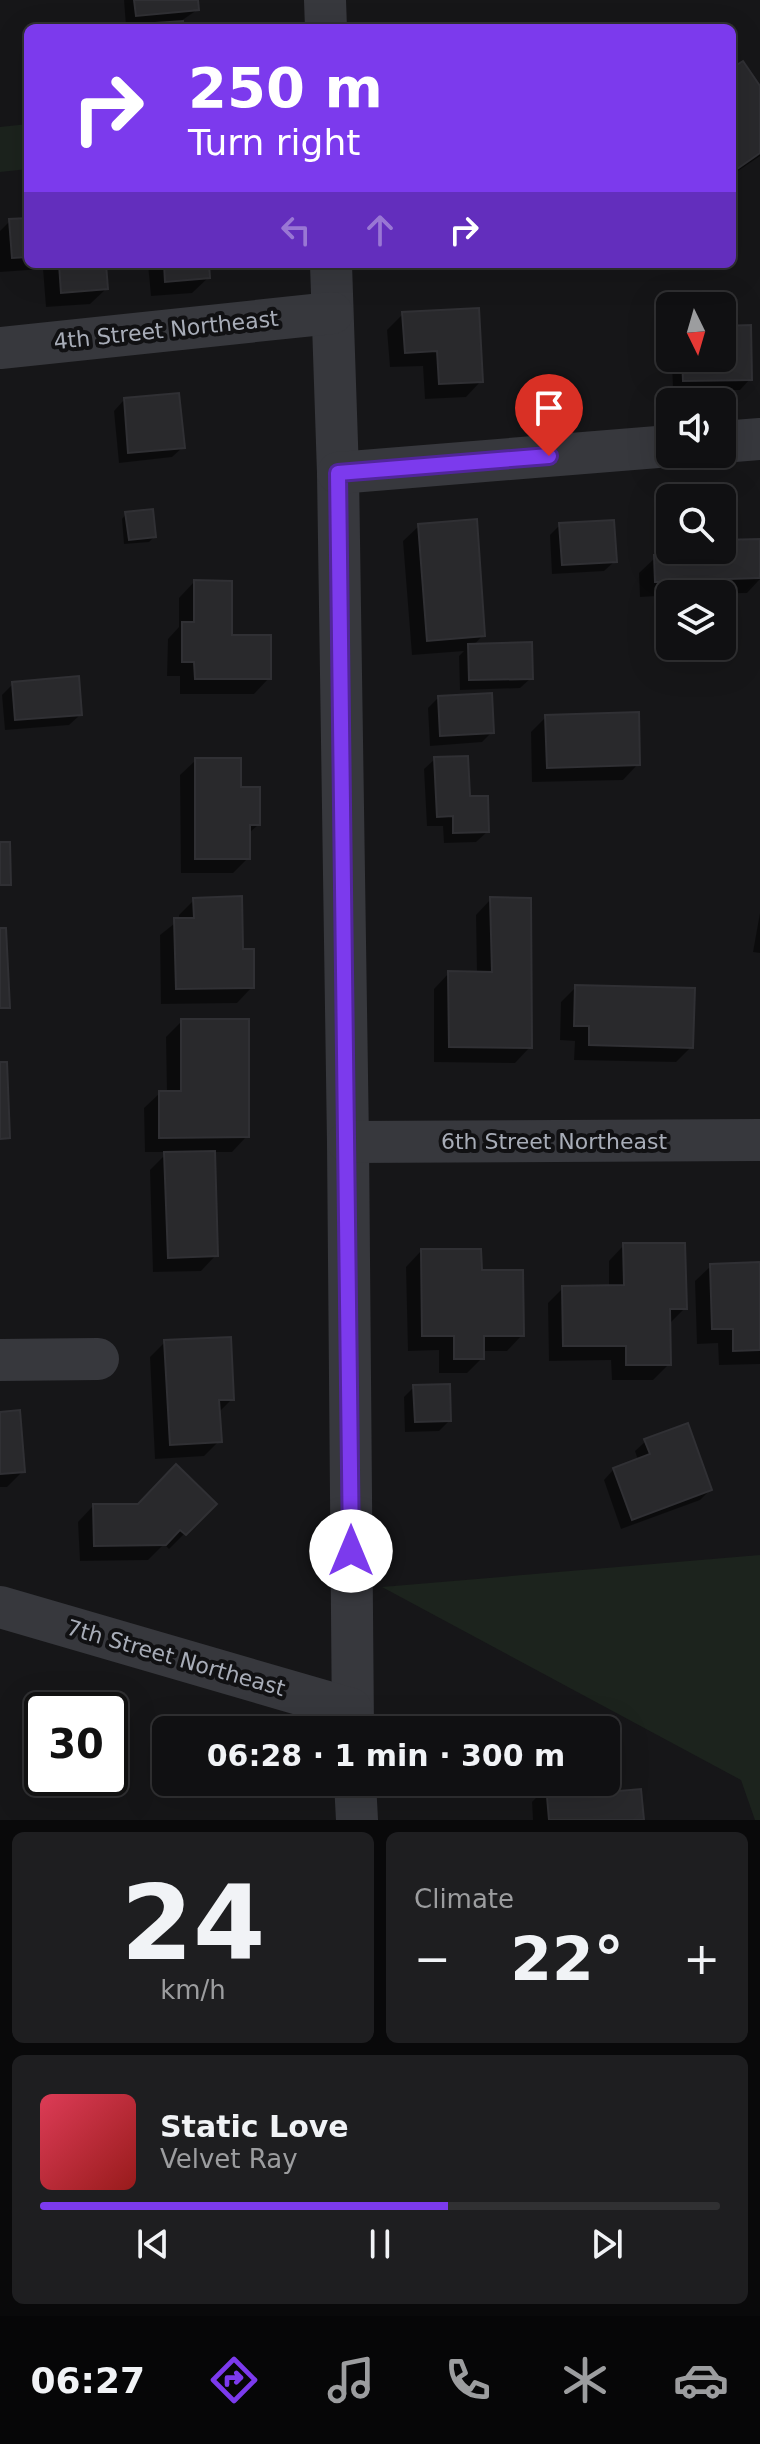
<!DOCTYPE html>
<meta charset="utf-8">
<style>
:root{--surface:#101012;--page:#1e1e20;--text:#f1f3f6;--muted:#9c9d9f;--line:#303032;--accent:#7c3aed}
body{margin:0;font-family:"DejaVu Sans",sans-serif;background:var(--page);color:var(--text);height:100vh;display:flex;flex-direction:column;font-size:30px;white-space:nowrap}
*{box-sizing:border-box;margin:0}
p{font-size:26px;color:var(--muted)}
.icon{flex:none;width:44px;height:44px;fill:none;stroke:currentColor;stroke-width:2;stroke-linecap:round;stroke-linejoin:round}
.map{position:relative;height:1820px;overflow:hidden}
.details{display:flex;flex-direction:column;gap:12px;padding:12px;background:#09090a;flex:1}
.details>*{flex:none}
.hud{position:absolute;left:24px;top:24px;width:712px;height:244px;border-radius:12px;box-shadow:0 8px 32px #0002,0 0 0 2px var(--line);background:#7c3aed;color:#fff;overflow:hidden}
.needle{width:52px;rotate:175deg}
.fabs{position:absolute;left:656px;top:292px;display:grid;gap:16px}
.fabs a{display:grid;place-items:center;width:80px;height:80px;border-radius:12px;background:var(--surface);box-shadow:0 8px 32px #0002,0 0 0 2px var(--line);font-size:40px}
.speed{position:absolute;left:24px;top:1692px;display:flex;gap:16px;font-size:40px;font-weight:700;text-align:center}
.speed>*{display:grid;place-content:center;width:104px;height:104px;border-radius:50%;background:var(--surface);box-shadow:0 8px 32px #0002,0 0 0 2px var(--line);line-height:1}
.speed .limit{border:4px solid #111;border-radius:12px;background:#fff;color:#111}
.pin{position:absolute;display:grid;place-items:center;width:68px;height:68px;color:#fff;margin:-82px -34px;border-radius:50% 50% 50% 0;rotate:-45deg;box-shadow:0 0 8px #0007}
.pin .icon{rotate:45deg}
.me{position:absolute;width:88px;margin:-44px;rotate:0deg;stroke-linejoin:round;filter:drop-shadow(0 0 6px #0008)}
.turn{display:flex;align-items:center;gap:28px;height:168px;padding:0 32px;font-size:36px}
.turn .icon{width:104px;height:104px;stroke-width:2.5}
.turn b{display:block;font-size:56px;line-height:68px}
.lanes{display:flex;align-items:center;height:76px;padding:0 32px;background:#0003;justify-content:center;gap:40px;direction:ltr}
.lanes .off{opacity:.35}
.big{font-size:60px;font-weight:800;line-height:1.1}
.details .tile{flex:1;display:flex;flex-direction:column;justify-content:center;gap:12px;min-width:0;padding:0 28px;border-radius:12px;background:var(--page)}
.details .dial{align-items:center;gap:0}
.dial b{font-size:104px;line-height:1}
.song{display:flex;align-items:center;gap:24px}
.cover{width:96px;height:96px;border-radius:12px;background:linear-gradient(135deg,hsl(350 70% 55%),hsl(0 70% 35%))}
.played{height:8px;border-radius:4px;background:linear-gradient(90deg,var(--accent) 60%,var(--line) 60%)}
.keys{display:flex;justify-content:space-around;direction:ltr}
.heat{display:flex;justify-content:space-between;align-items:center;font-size:44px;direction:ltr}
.details .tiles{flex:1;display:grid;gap:12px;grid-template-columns:1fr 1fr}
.tile:last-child{grid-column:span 2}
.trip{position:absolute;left:152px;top:1716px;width:468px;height:80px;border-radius:12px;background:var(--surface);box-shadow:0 8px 32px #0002,0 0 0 2px var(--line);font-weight:800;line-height:80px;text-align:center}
.dock{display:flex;height:128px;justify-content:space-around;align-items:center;background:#060607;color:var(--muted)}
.dock .icon{width:56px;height:56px}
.dock .active{color:var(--accent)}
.dock b{font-size:36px;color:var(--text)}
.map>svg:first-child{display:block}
.green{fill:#1c231d}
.shadow{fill:#0007}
.building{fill:#29292c;stroke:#303034;stroke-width:2}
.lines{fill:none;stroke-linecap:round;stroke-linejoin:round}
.minor{stroke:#37383d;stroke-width:42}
.route-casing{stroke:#51269a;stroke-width:20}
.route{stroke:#7c3aed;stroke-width:14}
.labels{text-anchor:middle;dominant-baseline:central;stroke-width:8;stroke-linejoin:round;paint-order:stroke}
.street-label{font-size:22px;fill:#a8adb8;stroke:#111113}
</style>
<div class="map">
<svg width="760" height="1820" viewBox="0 0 760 1820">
<rect width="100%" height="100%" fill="#161618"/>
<g class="green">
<path d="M28,124V169L0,172V127Z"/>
<path d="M760,1555V1820H755L741,1780L382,1587Z"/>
</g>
<g class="shadow">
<path d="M124,0H196L197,10L181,21L182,28H128L130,25L126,26Z"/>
<path d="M742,64L760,89V156L732,175V71Z"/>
<path d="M28,220V264H104L106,289L90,304L46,307L43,269L0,272V231L10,221Z"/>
<path d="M148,264H239L207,270L208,278L192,293L151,296Z"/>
<path d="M403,314L481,381L466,397L425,399L423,366L390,367L387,330Z"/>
<path d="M722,328L750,379L740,390L673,391L672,358H722Z"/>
<path d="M124,400L183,447L172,457L119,463L114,411Z"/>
<path d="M126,514L154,537L149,542L124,544L122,519Z"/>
<path d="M560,525L615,561L604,571L552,574L550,535Z"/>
<path d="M670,525V550H722V542L760,541V579L747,593L670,594V615H658L657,596L640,597L639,573L656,557L655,540Z"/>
<path d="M419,526L483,635L473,646L531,678L520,688L460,690L459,656L464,651L412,655L403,541Z"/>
<path d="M194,582L230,637L269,678L254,694H180V676H167L168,639L179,627V598Z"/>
<path d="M13,684L80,715L69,725L5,730L2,695Z"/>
<path d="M439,697L492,732L482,742L430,746L428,708Z"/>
<path d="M546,717L638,764L623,780L532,782L531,732Z"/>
<path d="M435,759L468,798L487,832L476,842L444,843L443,826H427L424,769Z"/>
<path d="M196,760L239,789L258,825L248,834V858L233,873H181L180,775Z"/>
<path d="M491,899L530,1047L515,1063L434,1062V989L449,973L477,974L476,915Z"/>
<path d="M194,900L241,951L252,987L237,1003L161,1004L160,935L179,920V915Z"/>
<path d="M760,913V953L753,952Z"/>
<path d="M576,987L691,1047L676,1062L574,1060L575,1041L560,1040L561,1002Z"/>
<path d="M182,1021L247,1136L232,1152H213L216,1255L201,1271L153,1272L150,1170L168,1152H145L144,1108L160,1093H167L166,1037Z"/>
<path d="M624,1245L685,1308L669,1324V1364L653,1380H612L611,1360L549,1361L548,1303L563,1288L609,1287V1261Z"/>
<path d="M421,1251L480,1272L522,1335L507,1351H482V1358L467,1373H439V1350L408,1351L406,1267Z"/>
<path d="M760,1264V1364L719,1365L718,1343L697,1344L695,1281L711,1266Z"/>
<path d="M165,1342L232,1399L218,1413L219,1441L204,1456L155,1459L150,1357Z"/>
<path d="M414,1387L449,1421L439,1431L405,1432L404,1397Z"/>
<path d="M0,1414L23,1471L7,1487H0Z"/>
<path d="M646,1441L710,1490L700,1500L621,1529L604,1480L614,1469L638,1460L635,1451Z"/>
<path d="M214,1504L169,1549L164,1544L148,1560L80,1561L78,1522L93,1506Z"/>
<path d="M547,1787L617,1793L642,1820H533L532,1802Z"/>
</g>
<g class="building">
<path d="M134,0H198L199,10L136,16Z"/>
<path d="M183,21L184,28H128L127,25Z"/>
<path d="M743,61L760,86V153L734,171L732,68Z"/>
<path d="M28,218V257L12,258L9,219Z"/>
<path d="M59,264H106L108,289L61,293Z"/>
<path d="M164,264H209L210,278L165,282Z"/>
<path d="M479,308L483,382L439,384L437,351L405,353L402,312Z"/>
<path d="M751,325L752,380L683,381L682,358H722V326Z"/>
<path d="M179,393L185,448L128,453L124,398Z"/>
<path d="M153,509L156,537L129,540L125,512Z"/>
<path d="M477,519L485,636L427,641L418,524Z"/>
<path d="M614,520L617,562L562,565L559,523Z"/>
<path d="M760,539V578L695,580L696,594H672V582H655L654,555H671V550H722V540Z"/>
<path d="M194,580L232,581V635H271V679H195L194,662H182V622H194Z"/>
<path d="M532,642L533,679L469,680L468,644Z"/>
<path d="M79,676L82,715L15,720L12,682Z"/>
<path d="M492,693L494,733L440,736L438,696Z"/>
<path d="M639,712L640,765L547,768L545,715Z"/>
<path d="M468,756L470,796H488L489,832L453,833V816L437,817L434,757Z"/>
<path d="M195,758H241V787H260V825H250V859H195Z"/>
<path d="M0,842H10L11,885H0Z"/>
<path d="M242,896L243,949H254V988L176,989L174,918H194L193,898Z"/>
<path d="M490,897L531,898L532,1048L449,1047L448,971L492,972Z"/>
<path d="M0,928H6L10,1008H0Z"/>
<path d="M575,985L695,988L693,1048L589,1045V1026H574Z"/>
<path d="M181,1019H249V1137L159,1138V1091H181Z"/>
<path d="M0,1062H7L10,1138L0,1139Z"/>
<path d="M215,1151L218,1256L168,1258L164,1152Z"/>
<path d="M623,1243H685L687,1309H670L671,1365H626V1346H563L562,1286L624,1285Z"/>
<path d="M421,1249H481L482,1270H523L524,1336H484V1359H454V1336H422Z"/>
<path d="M760,1262V1350L733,1351V1329H712L710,1264Z"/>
<path d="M231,1337L234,1400H219L222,1442L170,1445L164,1340Z"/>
<path d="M450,1384L451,1421L415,1422L413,1385Z"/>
<path d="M20,1410L25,1472L0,1474V1412Z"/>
<path d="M688,1423L712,1490L632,1520L613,1468L650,1454L644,1439Z"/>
<path d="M176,1464L217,1504L186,1535L180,1530L166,1545L94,1546L93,1504H138Z"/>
<path d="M618,1779L619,1791L641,1789L644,1820H549L546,1785Z"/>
</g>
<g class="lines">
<g class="minor">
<path d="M325,0L326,28"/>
<path d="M331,264L338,473L348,1142L353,1730"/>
<path d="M0,348L332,313"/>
<path d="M722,442L760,439"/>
<path d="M338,473L670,446"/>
<path d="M348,1142L760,1140"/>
<path d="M0,1360L98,1359"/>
<path d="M0,1607L351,1709"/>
<path d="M355,1782L357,1820"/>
</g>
</g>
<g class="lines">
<g class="route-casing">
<path id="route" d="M351,1551L338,473L549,456"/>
</g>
<use href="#route" class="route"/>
</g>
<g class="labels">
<g class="street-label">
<text transform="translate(166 330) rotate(-6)">4th Street Northeast</text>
<text x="554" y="1141">6th Street Northeast</text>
<text transform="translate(176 1658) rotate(16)">7th Street Northeast</text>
</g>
</g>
</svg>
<div class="fabs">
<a><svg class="needle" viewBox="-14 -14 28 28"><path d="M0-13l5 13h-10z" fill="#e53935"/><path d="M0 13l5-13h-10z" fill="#9c9d9f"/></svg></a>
<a><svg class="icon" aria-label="sound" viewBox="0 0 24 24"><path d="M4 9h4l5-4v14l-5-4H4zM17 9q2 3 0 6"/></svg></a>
<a><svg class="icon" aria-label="search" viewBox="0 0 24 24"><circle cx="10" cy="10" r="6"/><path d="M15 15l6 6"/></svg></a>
<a><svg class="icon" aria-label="layers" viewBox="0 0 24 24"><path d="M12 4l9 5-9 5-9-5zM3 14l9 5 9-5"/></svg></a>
</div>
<div class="speed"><div class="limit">30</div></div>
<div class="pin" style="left:549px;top:456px;background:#d93025"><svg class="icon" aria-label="arrive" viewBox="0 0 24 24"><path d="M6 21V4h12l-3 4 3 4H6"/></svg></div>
<svg class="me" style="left:351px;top:1551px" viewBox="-20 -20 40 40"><circle r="19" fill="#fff"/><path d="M0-13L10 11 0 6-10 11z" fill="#7c3aed"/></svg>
<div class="trip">06:28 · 1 min · 300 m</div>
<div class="hud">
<div class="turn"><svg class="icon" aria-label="right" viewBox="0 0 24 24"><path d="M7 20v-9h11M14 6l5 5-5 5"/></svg><div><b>250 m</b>Turn right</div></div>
<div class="lanes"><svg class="icon off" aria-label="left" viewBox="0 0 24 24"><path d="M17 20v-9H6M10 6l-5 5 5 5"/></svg><svg class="icon off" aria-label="ahead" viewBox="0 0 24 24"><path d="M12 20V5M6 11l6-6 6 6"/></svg><svg class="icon" aria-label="right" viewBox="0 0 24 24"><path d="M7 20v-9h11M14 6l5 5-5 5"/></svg></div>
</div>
</div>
<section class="details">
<div class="tiles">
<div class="tile dial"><b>24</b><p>km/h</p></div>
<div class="tile"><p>Climate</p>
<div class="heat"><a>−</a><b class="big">22°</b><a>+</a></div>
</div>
<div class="tile">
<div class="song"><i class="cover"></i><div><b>Static Love</b><p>Velvet Ray</p></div></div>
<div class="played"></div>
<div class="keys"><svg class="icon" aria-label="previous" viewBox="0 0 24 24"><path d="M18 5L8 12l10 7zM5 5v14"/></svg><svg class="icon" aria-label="pause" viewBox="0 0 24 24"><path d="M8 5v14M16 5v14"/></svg><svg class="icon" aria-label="next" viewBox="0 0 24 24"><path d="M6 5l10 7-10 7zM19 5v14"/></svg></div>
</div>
</div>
</section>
<nav class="dock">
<b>06:27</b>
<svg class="icon active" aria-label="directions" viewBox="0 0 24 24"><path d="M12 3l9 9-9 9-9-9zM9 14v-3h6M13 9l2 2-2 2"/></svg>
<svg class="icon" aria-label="music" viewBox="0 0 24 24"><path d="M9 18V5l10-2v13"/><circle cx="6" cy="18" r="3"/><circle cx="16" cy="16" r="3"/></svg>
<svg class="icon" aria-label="phone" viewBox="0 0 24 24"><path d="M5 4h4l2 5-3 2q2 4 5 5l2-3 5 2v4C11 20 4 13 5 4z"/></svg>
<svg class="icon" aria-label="climate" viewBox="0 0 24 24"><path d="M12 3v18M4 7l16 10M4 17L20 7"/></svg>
<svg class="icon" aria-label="car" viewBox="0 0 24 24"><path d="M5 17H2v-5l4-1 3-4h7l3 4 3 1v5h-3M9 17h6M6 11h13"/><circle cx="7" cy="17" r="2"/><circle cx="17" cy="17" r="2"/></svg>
</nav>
